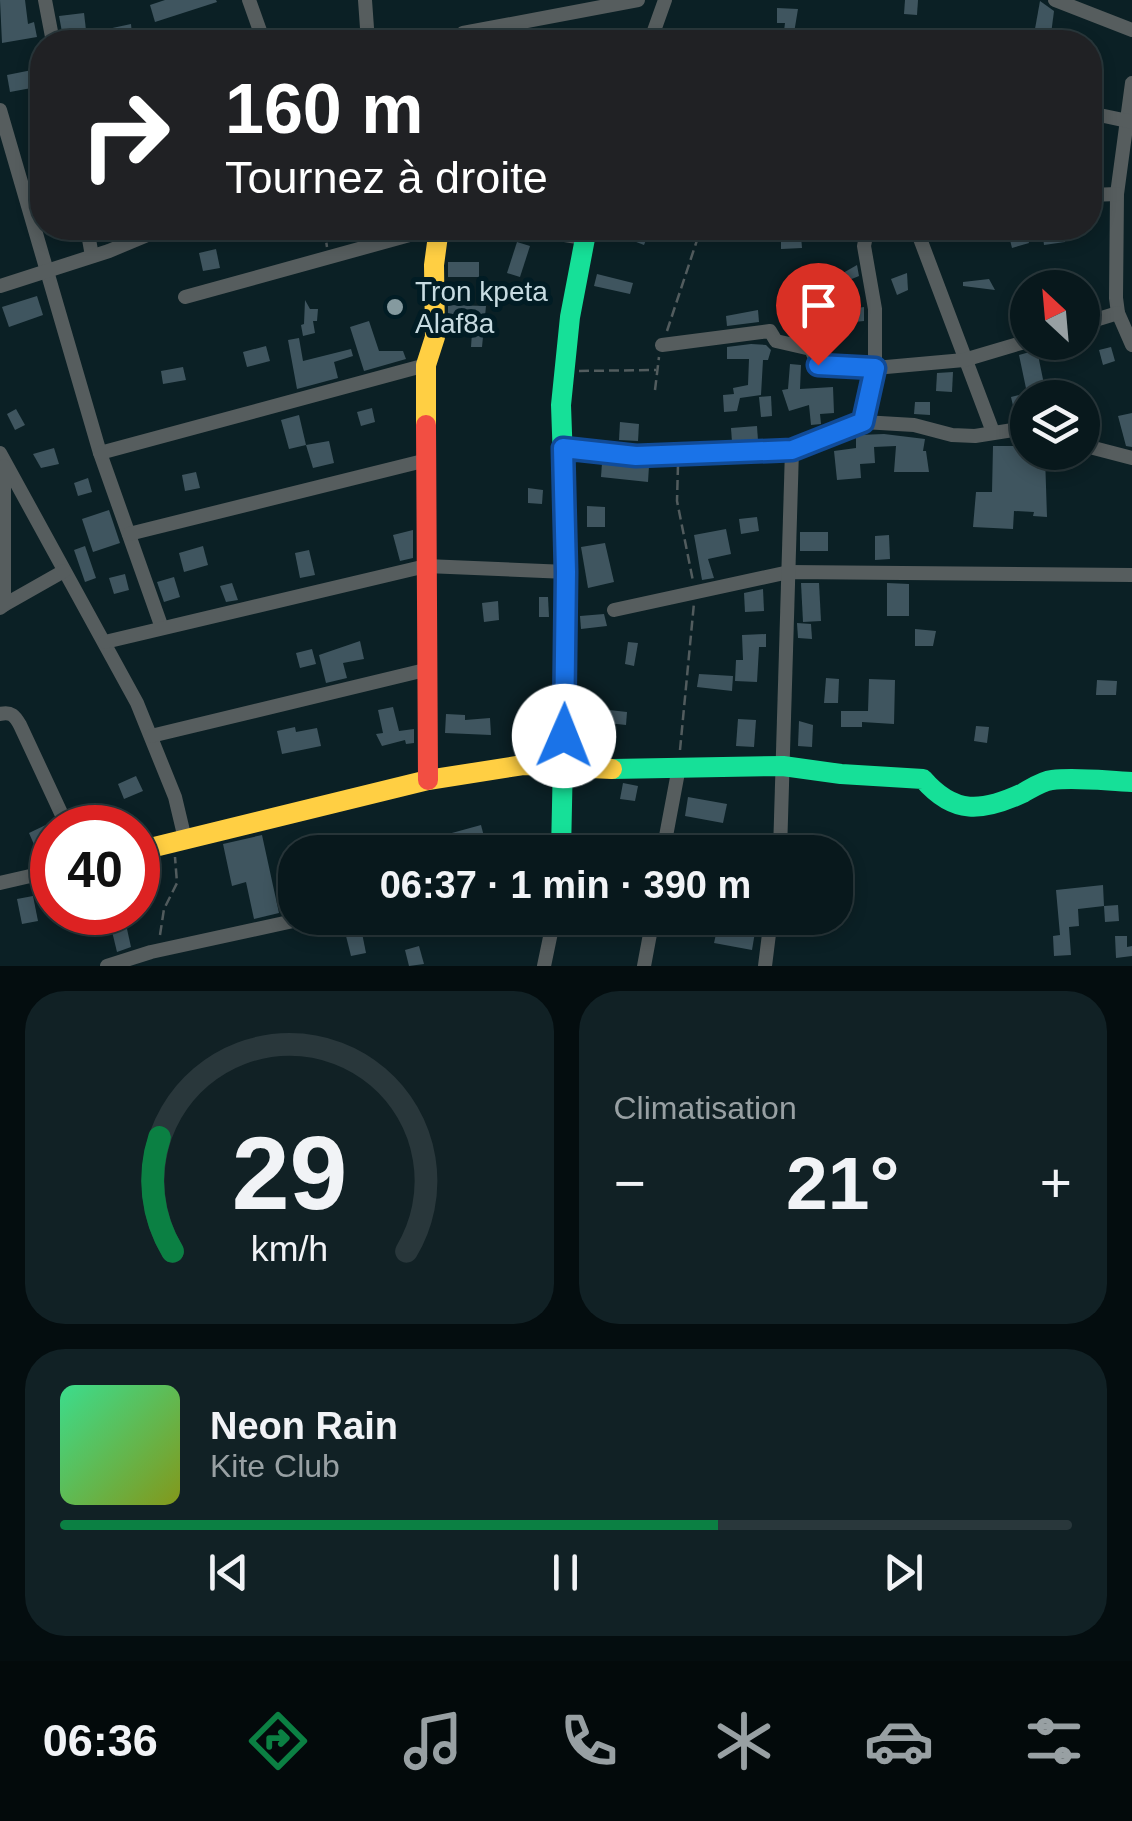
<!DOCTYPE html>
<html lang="fr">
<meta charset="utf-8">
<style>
:root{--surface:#08181c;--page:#112125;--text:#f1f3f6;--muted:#98a0a3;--line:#29373b;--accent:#0b8043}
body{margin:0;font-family:Helvetica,sans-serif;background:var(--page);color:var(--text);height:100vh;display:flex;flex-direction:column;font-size:38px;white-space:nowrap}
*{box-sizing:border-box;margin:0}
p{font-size:32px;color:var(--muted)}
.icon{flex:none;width:55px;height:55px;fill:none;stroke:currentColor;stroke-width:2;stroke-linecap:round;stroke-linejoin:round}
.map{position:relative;height:966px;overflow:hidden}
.drawer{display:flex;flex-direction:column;gap:25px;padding:25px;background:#040d0f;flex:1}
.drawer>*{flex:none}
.guide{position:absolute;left:30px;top:30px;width:1072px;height:210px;border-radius:40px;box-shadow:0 5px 15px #0003,0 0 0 2px var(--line);background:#202124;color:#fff;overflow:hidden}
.needle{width:65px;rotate:334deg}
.controls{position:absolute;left:1010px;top:270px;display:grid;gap:20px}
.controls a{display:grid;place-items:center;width:90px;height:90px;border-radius:50%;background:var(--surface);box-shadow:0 5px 15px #0003,0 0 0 2px var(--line);font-size:50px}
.speed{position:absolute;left:30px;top:805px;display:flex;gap:20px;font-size:50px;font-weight:700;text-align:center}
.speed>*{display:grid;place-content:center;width:130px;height:130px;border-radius:50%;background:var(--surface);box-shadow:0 5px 15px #0003,0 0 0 2px var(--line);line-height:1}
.speed .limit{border:15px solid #d22;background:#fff;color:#111}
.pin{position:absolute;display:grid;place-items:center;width:85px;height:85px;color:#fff;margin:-102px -42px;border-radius:50% 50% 50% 0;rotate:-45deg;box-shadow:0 0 10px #0007}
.pin .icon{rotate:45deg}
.me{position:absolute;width:110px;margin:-55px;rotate:1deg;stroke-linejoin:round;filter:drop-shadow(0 0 8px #0008)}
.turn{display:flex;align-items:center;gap:35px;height:210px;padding:0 30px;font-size:45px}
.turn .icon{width:130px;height:130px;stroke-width:2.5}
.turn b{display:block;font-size:70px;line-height:85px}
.big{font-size:75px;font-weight:800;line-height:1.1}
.drawer .tile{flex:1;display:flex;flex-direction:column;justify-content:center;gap:15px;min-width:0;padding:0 35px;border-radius:40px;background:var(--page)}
.drawer .dial{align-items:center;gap:0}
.dial svg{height:260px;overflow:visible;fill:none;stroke:var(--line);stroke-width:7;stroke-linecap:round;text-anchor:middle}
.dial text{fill:var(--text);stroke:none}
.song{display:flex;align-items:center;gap:30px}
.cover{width:120px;height:120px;border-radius:15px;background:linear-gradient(135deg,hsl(150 70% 55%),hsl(70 70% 35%))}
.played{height:10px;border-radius:5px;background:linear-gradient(90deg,var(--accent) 65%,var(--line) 65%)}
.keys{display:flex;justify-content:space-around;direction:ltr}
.heat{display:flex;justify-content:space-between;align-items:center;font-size:55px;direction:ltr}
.drawer .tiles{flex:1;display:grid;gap:25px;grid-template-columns:1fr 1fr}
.tile:last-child{grid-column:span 2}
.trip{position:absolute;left:278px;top:835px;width:575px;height:100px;border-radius:40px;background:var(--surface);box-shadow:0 5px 15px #0003,0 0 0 2px var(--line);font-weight:800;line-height:100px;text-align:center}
.menu{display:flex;height:160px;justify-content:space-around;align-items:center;background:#030a0b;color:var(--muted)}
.menu .icon{width:70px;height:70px}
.menu .on{color:var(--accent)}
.menu b{font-size:45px;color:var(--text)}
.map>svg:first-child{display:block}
.building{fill:#3f555f}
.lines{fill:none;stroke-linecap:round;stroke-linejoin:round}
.path{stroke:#525c5e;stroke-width:2.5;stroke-dasharray:10 5;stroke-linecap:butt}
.street{stroke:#565d5e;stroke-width:14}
.fast{stroke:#16e098;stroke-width:20}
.slow{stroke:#ffcf43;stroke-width:20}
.jam{stroke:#f24e42;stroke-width:20}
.route-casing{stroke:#114b97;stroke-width:25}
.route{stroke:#1a73e8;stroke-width:18}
.poi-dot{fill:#859a9f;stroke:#011c24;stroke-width:4}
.labels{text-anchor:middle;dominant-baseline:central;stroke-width:10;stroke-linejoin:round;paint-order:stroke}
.poi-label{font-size:28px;fill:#c7dbe1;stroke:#011c24;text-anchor:start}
</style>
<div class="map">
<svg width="1132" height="966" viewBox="0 0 1132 966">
<rect width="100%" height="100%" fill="#0b2025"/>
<g class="building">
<path d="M0,0H25L28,24L34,22L37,37L2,43Z"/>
<path d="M165,0H216L217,2L155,22L150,5Z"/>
<path d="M905,0H918L917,15L904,14Z"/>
<path d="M1040,1L1054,11L1050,42L1033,40Z"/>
<path d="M777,8L798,9L793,39H783L785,23H777Z"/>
<path d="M84,13L86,30L62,32L59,16Z"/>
<path d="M131,24L132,34L119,36L120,42H91L89,33Z"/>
<path d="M584,28L589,42H547Z"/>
<path d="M42,68V86L10,92L7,75Z"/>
<path d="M600,228H644L650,230L644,245Z"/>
<path d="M1007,228H1024L1029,243L1012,248Z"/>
<path d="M1042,228H1063L1065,242L1044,245Z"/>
<path d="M801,236L802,248L781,249V237Z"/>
<path d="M517,242L530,246L520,277L507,273Z"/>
<path d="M216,249L220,268L203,271L199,253Z"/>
<rect x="448" y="262" width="31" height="15"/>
<path d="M857,265L859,276L842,283V285L796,288L795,282L802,281V276L817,275L818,278L843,273Z"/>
<path d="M907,273L908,290L897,295L891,279Z"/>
<path d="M597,274L633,283L630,294L594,286Z"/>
<path d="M989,279L995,290L963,286V282Z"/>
<path d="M37,296L43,315L9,327L2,307Z"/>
<path d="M806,298L809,312L790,315L788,301Z"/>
<path d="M305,300L310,309H318L317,321H313L315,333L303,336L301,325L304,324Z"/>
<path d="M448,305L486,306L482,347H471L473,318L448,317Z"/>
<path d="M864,307V321L833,324L834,310L856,312L857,308Z"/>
<path d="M758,310L759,322L727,326L726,316Z"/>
<path d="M369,321L379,351H403L406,359L364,371L350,327Z"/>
<path d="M299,338L303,361L351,349L353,356L334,362L338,378L297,389L288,340Z"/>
<path d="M751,344L766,345L771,350L768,360H763L761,395L740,398L737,411L724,412L723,395L734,394L733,388L748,385L749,359H727V347Z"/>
<path d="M266,346L270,361L247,367L243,352Z"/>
<path d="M1111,347L1115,361L1103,365L1099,350Z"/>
<path d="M1037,350L1045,389L1058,387L1060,398H1028V407L1014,410L1011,397L1027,393L1019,355Z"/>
<path d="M790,364L801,365L800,389L833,387L834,413L820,414L821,424L811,425L809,405L789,411L782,390L788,389Z"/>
<path d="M183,367L186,380L163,384L161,371Z"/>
<path d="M953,372L952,392L936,391L937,373Z"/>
<path d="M771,396L772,416L761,417L759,397Z"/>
<path d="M915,402H930V415L914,414Z"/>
<path d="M372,408L375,422L361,426L357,412Z"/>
<path d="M16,409L25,425L15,430L7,414Z"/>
<path d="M1132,413V447L1126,446L1118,416Z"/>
<path d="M299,415L306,445L289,449L281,420Z"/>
<path d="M620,422L639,424L638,441L619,440Z"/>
<path d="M757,426L758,441L732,442L731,428Z"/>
<path d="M884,434L925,439L923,451H926L929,472H894L896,446L874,447L875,463L860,464L861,478L837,480L834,451L856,448V436L859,435Z"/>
<path d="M329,441L334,463L313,468L306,445Z"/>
<path d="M993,446H1022V453L1045,456L1047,517L1033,516L1034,512L1014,511L1013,529L973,527L976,492H992Z"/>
<path d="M54,448L59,464L41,468L33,454Z"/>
<path d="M602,463L649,466L648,482L601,477Z"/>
<path d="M196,472L200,488L185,491L182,475Z"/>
<path d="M88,478L92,492L78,496L74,483Z"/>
<path d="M528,488L543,490L542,504L528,503Z"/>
<path d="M587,506L605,507V527H587Z"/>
<path d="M109,510L120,543L93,552L82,519Z"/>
<path d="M757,517L759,531L741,534L739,519Z"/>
<path d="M726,529L731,554L708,559L714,578L702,580L694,535Z"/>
<path d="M413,530V558L400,561L393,535Z"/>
<rect x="800" y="532" width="28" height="19"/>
<path d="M889,535L890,559L875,560V536Z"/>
<path d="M605,543L614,582L588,588L581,547Z"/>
<path d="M85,546L96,578L85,582L74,550Z"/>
<path d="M203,546L208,565L184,572L179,553Z"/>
<path d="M309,550L315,575L300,578L295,553Z"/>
<path d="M125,574L129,590L114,594L109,578Z"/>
<path d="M174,577L180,597L164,602L157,582Z"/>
<path d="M232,583L238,600L226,602L220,586Z"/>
<path d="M801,583H819L821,621L803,622Z"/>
<path d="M887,583L909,584V616H887Z"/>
<path d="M763,589L764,611L745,612L744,593Z"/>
<path d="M539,597H548L549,617H539Z"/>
<path d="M498,601L499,620L484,622L482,603Z"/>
<path d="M604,614L607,626L581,629L580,616Z"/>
<path d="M797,623L811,624L812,639L798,638Z"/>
<path d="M915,629L936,631L933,646H915Z"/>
<path d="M766,634V647H759L757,682L735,681L736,660H743L742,635Z"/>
<path d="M360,641L364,659L343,663L347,678L326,683L319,655Z"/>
<path d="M628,642L638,643L634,666L625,664Z"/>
<path d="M312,649L316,664L300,668L296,653Z"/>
<path d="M699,674L733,676L732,691L697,687Z"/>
<path d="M826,678L839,679L838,703H824Z"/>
<path d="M869,679L895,680L894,724L862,722V727H841V711H868Z"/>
<path d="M1097,680L1117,681L1116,695H1096Z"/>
<path d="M393,707L399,731L414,729V743L406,744L405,740L382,746L376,734L383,733L378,710Z"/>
<path d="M609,710L627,712L626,725L608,723Z"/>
<path d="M446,714L465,715V720L490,718L491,735L445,733Z"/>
<path d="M738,719L756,720L754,747L736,746Z"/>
<path d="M799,721L813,725L812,747L798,746Z"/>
<path d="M976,726L989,727L987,743L974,741Z"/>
<path d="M295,727L296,732L317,728L321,746L282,754L277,731Z"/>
<path d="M136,776L143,791L124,799L118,784Z"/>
<path d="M623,783L638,786L635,801L620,799Z"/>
<path d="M688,797L727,804L723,823L685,816Z"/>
<path d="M52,822V840L36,849L29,833Z"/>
<path d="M481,825L488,852H422L419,842Z"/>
<path d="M262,835L279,913L254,919L246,882L232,886L223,844Z"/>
<path d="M1103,885L1104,906L1078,909L1079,926L1069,927L1071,955L1054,956L1053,936L1060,935L1056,890Z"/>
<path d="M33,896L38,921L22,924L17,899Z"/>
<path d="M1118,905L1119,921L1105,922L1104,906Z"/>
<path d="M125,920L131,947L117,952L110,923Z"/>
<path d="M718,925L755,932L752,950L714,943Z"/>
<path d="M362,933L366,953L351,956L346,936Z"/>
<path d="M1115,936H1127V947L1132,946V956L1116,958Z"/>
<path d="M419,946L424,964L409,966L405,950Z"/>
</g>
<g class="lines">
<g class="path">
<path d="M762,42L766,31"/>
<path d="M324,228L327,247"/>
<path d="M667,331L701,228"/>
<path d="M579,371L656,370"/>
<path d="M655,390L659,357"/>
<path d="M678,465L677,501L693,581"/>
<path d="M680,750L694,603"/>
<path d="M160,935L164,909L177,883L175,857"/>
</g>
<g class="street">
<path d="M45,0L53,42"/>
<path d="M249,0L264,42"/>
<path d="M365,0L368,42"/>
<path d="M1055,0L1132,30"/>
<path d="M463,33L638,0"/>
<path d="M650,42L665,0"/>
<path d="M1132,83L1117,194L1116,298L1118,313L1132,345"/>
<path d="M0,110L100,453L162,628"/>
<path d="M1090,113L1132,122"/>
<path d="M1090,195L1117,194"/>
<path d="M87,228L92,256"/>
<path d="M520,228L584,238"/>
<path d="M916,228L993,432"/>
<path d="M0,286L109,251L164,228"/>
<path d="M185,297L435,228"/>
<path d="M1082,324L1118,313"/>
<path d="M662,345L770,331L776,341L811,349L818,365L875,368L964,360L1028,341"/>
<path d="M863,422L875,368V309L864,246L866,236L879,228"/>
<path d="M1082,445L1132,458"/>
<path d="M563,448L636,456L792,450L863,422L914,425L952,435L975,436L1013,430L1028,433"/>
<path d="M0,453L137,703L175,797L185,839"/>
<path d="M100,453L426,365"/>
<path d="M129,534L427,460"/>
<path d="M4,605L64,571"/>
<path d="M0,608L4,605V466"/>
<path d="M614,610L789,572L1132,575"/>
<path d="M105,642L426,566L567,572"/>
<path d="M0,714C11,711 15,716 20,725L68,828"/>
<path d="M151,736L425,670"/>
<path d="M523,765L564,705"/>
<path d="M663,852L679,767"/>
<path d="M780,852L792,450"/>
<path d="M0,883L52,871"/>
<path d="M107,966L151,952L307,918"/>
<path d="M544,966L554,918"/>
<path d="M644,966L653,918"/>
<path d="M765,966L771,918"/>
</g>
<g class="fast">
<path d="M612,769L783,766L841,774L923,779C954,815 982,812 1023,793C1032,788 1042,781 1052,780C1077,777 1106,781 1132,782"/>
<path d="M561,852L567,572L561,405L570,317L587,228"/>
</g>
<g class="slow">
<path d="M426,425V365L435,337L434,265L439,228"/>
<path d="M138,851L428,780L523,765L612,769"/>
</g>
<path class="jam" d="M426,425L428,780"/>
</g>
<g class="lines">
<g class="route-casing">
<path id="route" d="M564,736L566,572L563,448L636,456L792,450L863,422L875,368L818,365"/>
</g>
<use href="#route" class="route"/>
</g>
<circle class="poi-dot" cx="395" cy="307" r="10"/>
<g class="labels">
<g class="poi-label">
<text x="415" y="291">Tron kpeta<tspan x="415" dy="32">Alaf8a</tspan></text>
</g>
</g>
</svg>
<div class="controls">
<a><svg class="needle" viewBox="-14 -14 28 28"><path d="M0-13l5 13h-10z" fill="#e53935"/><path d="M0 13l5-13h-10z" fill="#98a0a3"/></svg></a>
<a><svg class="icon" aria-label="layers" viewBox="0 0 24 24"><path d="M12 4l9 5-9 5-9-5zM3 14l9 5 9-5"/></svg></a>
</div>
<div class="speed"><div class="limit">40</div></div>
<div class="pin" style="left:818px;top:365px;background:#d93025"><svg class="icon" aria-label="arrive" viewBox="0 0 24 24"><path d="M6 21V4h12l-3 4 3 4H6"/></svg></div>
<svg class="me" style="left:564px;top:736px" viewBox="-20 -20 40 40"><circle r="19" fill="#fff"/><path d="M0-13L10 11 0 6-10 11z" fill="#1a73e8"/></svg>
<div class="trip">06:37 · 1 min · 390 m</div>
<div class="guide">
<div class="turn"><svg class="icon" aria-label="right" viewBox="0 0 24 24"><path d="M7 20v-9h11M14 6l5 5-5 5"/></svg><div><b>160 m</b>Tournez à droite</div></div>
</div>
</div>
<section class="drawer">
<div class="tiles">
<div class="tile dial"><svg viewBox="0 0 100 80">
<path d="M14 69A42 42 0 1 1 86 69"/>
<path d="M14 69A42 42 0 0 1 10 34" stroke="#0b8043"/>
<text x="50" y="56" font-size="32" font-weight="700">29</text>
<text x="50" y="72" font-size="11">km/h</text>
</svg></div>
<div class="tile"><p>Climatisation</p>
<div class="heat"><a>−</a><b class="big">21°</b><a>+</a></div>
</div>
<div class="tile">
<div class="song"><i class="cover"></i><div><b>Neon Rain</b><p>Kite Club</p></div></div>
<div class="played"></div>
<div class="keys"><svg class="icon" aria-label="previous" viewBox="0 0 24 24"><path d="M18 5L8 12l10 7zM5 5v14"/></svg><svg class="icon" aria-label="pause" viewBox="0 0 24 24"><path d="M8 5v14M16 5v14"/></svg><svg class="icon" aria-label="next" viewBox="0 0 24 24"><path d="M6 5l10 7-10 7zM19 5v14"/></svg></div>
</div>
</div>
</section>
<nav class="menu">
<b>06:36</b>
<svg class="icon on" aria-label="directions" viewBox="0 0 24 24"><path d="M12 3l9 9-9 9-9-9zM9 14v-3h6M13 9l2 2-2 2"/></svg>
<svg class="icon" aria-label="music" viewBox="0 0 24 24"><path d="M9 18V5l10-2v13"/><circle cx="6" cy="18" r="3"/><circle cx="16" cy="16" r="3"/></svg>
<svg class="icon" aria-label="phone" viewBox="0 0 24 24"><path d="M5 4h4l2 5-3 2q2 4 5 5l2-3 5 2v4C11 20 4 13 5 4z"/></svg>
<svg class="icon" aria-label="climate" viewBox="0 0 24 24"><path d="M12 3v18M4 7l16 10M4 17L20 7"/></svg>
<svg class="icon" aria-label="car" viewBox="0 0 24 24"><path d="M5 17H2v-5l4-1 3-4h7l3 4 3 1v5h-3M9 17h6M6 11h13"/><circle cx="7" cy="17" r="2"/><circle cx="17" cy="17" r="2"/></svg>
<svg class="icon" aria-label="filters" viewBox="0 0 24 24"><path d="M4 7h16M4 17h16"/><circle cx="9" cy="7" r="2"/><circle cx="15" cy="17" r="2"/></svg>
</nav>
